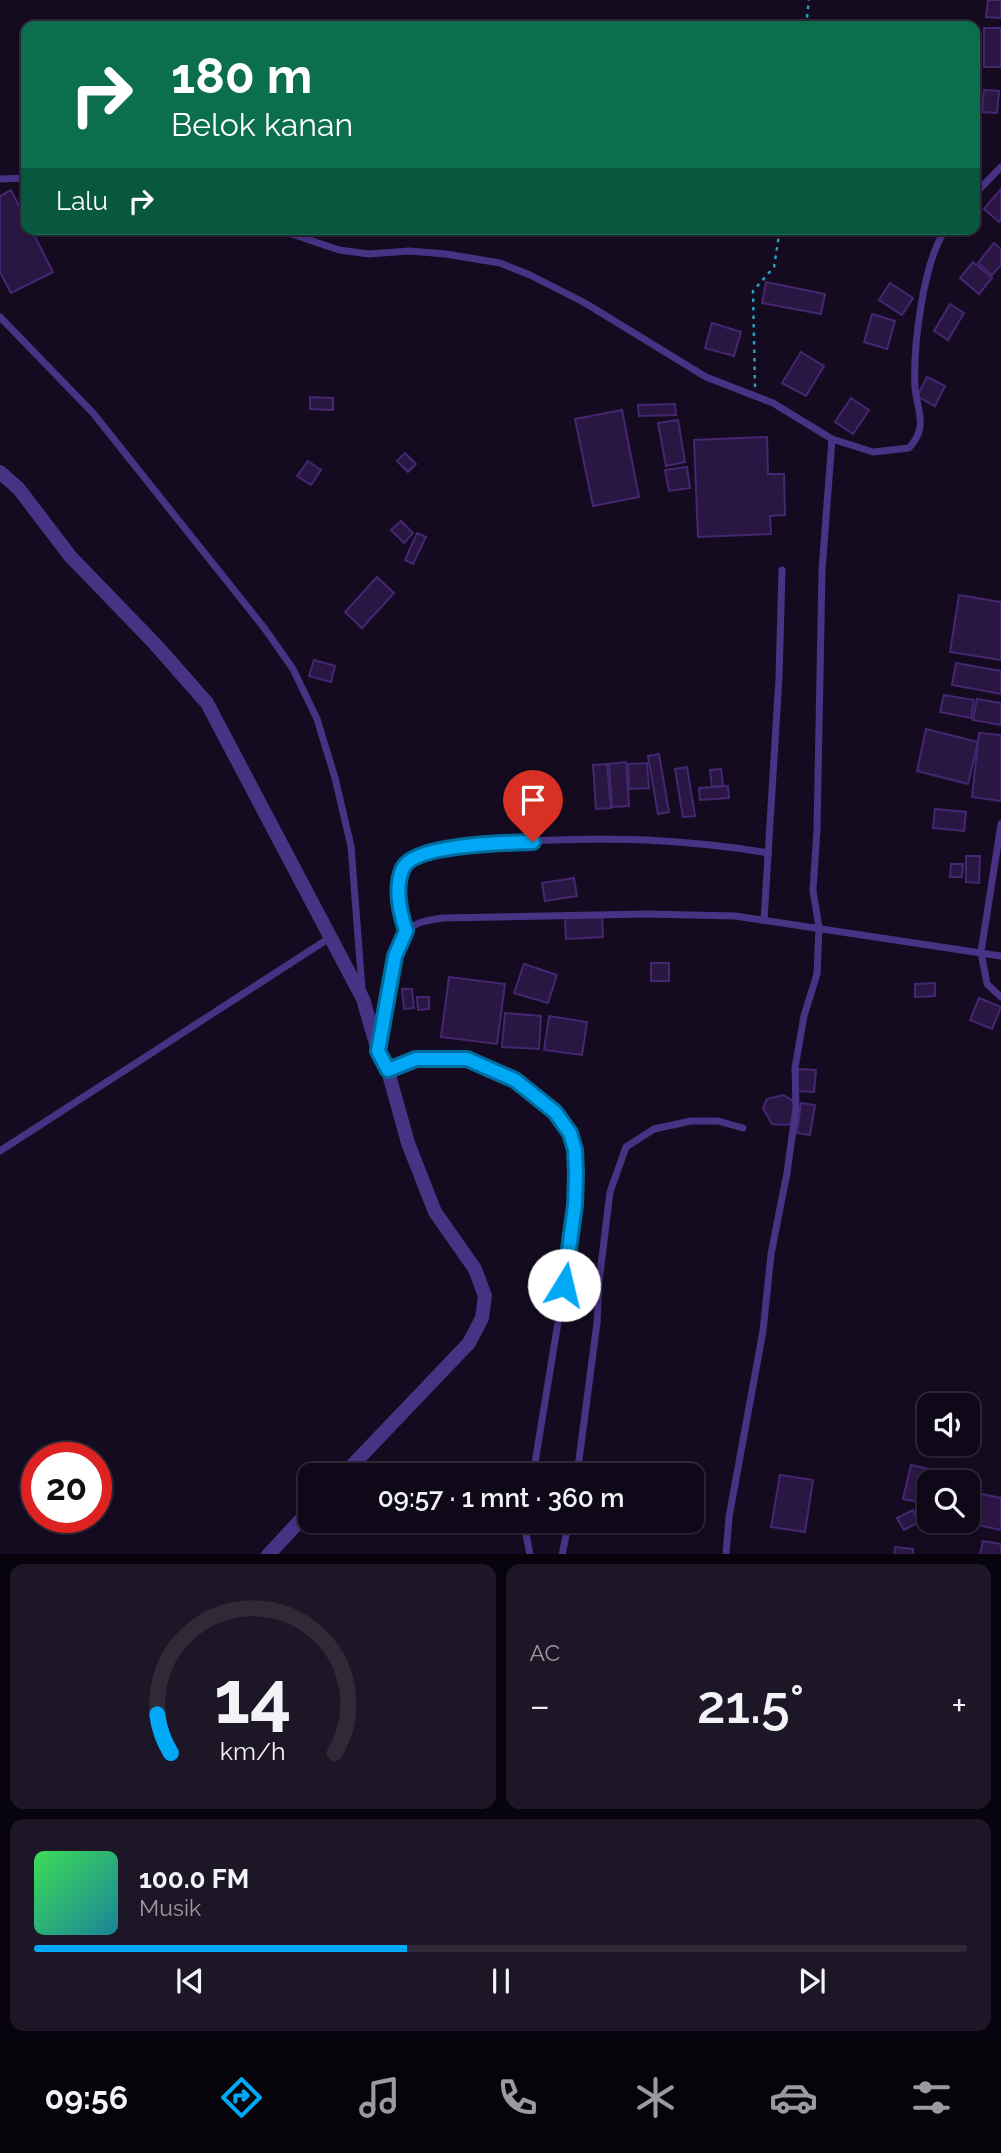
<!DOCTYPE html>
<html lang="id">
<meta charset="utf-8">
<style>
:root{--surface:#0f0819;--page:#1d1626;--text:#f1f3f6;--muted:#9b9aa2;--line:#2f2938;--accent:#00a8f6}
body{margin:0;font-family:Raleway,sans-serif;background:var(--page);color:var(--text);height:100vh;display:flex;flex-direction:column;font-size:26px;white-space:nowrap}
*{box-sizing:border-box;margin:0}
p{font-size:23px;color:var(--muted)}
.icon{flex:none;width:38px;height:38px;fill:none;stroke:currentColor;stroke-width:2;stroke-linecap:round;stroke-linejoin:round}
.map{position:relative;height:1554px;overflow:hidden}
.drawer{display:flex;flex-direction:column;gap:10px;padding:10px;background:#08040e;flex:1}
.drawer>*{flex:none}
.banner{position:absolute;left:21px;top:21px;width:959px;height:214px;border-radius:14px;box-shadow:0 2px 5px #0004,0 0 0 2px var(--line);background:#0b6e4f;color:#fff;overflow:hidden}
.fabs{position:absolute;left:917px;top:1393px;display:grid;gap:14px}
.fabs a{display:grid;place-items:center;width:63px;height:63px;border-radius:14px;background:var(--surface);box-shadow:0 2px 5px #0004,0 0 0 2px var(--line);font-size:35px}
.speed{position:absolute;left:21px;top:1442px;display:flex;gap:14px;font-size:35px;font-weight:700;text-align:center}
.speed>*{display:grid;place-content:center;width:91px;height:91px;border-radius:50%;background:var(--surface);box-shadow:0 2px 5px #0004,0 0 0 2px var(--line);line-height:1}
.speed .limit{border:10px solid #d22;background:#fff;color:#111}
.pin{position:absolute;display:grid;place-items:center;width:60px;height:60px;color:#fff;margin:-72px -30px;border-radius:50% 50% 50% 0;rotate:-45deg;box-shadow:0 0 7px #0007}
.pin .icon{rotate:45deg}
.me{position:absolute;width:77px;margin:-38px;rotate:9deg;stroke-linejoin:round;filter:drop-shadow(0 0 5px #0008)}
.turn{display:flex;align-items:center;gap:24px;height:147px;padding:0 35px;font-size:32px}
.turn .icon{width:91px;height:91px;stroke-width:2.5}
.turn b{display:block;font-size:49px;line-height:60px}
.then{display:flex;align-items:center;height:66px;padding:0 35px;background:#0003;gap:14px;font-size:26px}
.big{font-size:52px;font-weight:600;line-height:1.1}
.drawer .tile{flex:1;display:flex;flex-direction:column;justify-content:center;gap:10px;min-width:0;padding:0 24px;border-radius:14px;background:var(--page)}
.drawer .dial{align-items:center;gap:0}
.dial svg{height:182px;overflow:visible;fill:none;stroke:var(--line);stroke-width:7;stroke-linecap:round;text-anchor:middle}
.dial text{fill:var(--text);stroke:none}
.song{display:flex;align-items:center;gap:21px}
.cover{width:84px;height:84px;border-radius:10px;background:linear-gradient(135deg,hsl(130 70% 55%),hsl(190 70% 35%))}
.played{height:7px;border-radius:4px;background:linear-gradient(90deg,var(--accent) 40%,var(--line) 40%)}
.keys{display:flex;justify-content:space-around;direction:ltr}
.heat{display:flex;justify-content:space-between;align-items:center;font-size:38px;direction:ltr}
.drawer .tiles{flex:1;display:grid;gap:10px;grid-template-columns:1fr 1fr}
.tile:last-child{grid-column:span 2}
.trip{position:absolute;left:298px;top:1463px;width:406px;height:70px;border-radius:14px;background:var(--surface);box-shadow:0 2px 5px #0004,0 0 0 2px var(--line);font-weight:600;line-height:70px;text-align:center}
.menu{display:flex;height:112px;justify-content:space-around;align-items:center;background:#06030a;color:var(--muted)}
.menu .icon{width:49px;height:49px}
.menu .on{color:var(--accent)}
.menu b{font-size:32px;color:var(--text)}
.map>svg:first-child{display:block}
.building{fill:#291643;stroke:#452671;stroke-width:2}
.lines{fill:none;stroke-linecap:round;stroke-linejoin:round}
.path{stroke:#24a3ba;stroke-width:2.5;stroke-dasharray:3.5 5;stroke-linecap:butt}
.service{stroke:#473284;stroke-width:7}
.minor{stroke:#473284;stroke-width:14}
.route-casing{stroke:#006da0;stroke-width:18}
.route{stroke:#00a8f6;stroke-width:12}
</style>
<div class="map">
<svg width="1001" height="1555" viewBox="0 0 1001 1555">
<rect width="100%" height="100%" fill="#140b21"/>
<g class="building">
<path d="M988,0H1001V18L986,17Z"/>
<rect x="984" y="28" width="17" height="39"/>
<path d="M984,90L999,91L997,113L982,112Z"/>
<path d="M1001,189V220L999,222L984,209Z"/>
<path d="M11,190L26,220V229H31L53,272L11,293L0,272V196Z"/>
<path d="M994,243L1001,249V265L992,275L978,263Z"/>
<path d="M973,262L992,278L979,294L960,278Z"/>
<path d="M766,282L825,294L821,314L762,303Z"/>
<path d="M890,283L913,298L902,315L879,300Z"/>
<path d="M950,304L964,313L948,340L934,331Z"/>
<path d="M872,314L895,321L887,349L864,342Z"/>
<path d="M712,323L741,332L734,356L705,348Z"/>
<path d="M801,352L824,366L806,396L782,383Z"/>
<path d="M927,377L945,386L935,406L917,396Z"/>
<path d="M310,397L333,398V410L310,409Z"/>
<path d="M851,398L869,410L853,434L835,422Z"/>
<path d="M675,404L676,415L639,416L638,405Z"/>
<path d="M622,410L639,497L593,506L575,419Z"/>
<path d="M678,420L685,462L666,466L658,423Z"/>
<path d="M767,437L768,474H784L785,515L770,516L771,534L698,537L694,440Z"/>
<path d="M405,453L416,464L408,472L397,461Z"/>
<path d="M308,461L321,470L311,485L297,476Z"/>
<path d="M687,467L690,488L669,491L665,470Z"/>
<path d="M401,521L413,533L404,543L391,530Z"/>
<path d="M417,533L426,537L413,564L405,560Z"/>
<path d="M377,577L394,593L362,628L345,612Z"/>
<path d="M959,595L1001,602V660L950,652Z"/>
<path d="M314,660L335,666L331,682L309,676Z"/>
<path d="M956,663L1001,671V694L952,685Z"/>
<path d="M944,695L974,700L971,718L940,712Z"/>
<path d="M977,699L1001,703V725L973,720Z"/>
<path d="M926,729L978,742L968,784L917,771Z"/>
<path d="M979,733L1001,735V801L972,797Z"/>
<path d="M659,754L669,812L658,814L648,756Z"/>
<path d="M626,762L629,806L612,807L609,764Z"/>
<path d="M647,763L649,788L629,789L628,764Z"/>
<path d="M607,764L611,808L596,809L593,765Z"/>
<path d="M687,767L695,816L683,817L675,769Z"/>
<path d="M721,769L723,786L712,787L710,770Z"/>
<path d="M728,786L729,798L700,800L699,788Z"/>
<path d="M935,809L966,812L964,831L933,828Z"/>
<path d="M966,856H980L979,883L966,882Z"/>
<path d="M951,864H963L962,877H950Z"/>
<path d="M574,878L577,896L545,901L542,883Z"/>
<path d="M602,917L603,937L566,939L565,918Z"/>
<rect x="651" y="963" width="18" height="18"/>
<path d="M524,964L557,975L548,1003L514,993Z"/>
<path d="M449,977L505,984L497,1044L441,1037Z"/>
<path d="M935,983V996L915,997V984Z"/>
<path d="M402,989H412L414,1008L404,1009Z"/>
<path d="M417,997H429V1009L418,1010Z"/>
<path d="M979,998L1001,1007L992,1029L970,1020Z"/>
<path d="M505,1013L541,1016L539,1049L502,1047Z"/>
<path d="M549,1016L587,1022L582,1055L544,1050Z"/>
<path d="M798,1069L816,1070L814,1092L796,1091Z"/>
<path d="M783,1095L792,1100L796,1109L794,1120L788,1125L772,1124L763,1108L767,1099Z"/>
<path d="M801,1103L815,1105L810,1135L797,1133Z"/>
<path d="M911,1465L955,1475L954,1482H929V1504L903,1499Z"/>
<path d="M780,1475L813,1480L805,1532L771,1527Z"/>
<path d="M968,1491L1001,1498V1530L959,1521H968Z"/>
<path d="M913,1510L919,1522L904,1530L897,1518Z"/>
<path d="M983,1541L1001,1544V1555H980Z"/>
<path d="M895,1547L913,1549V1555H894Z"/>
</g>
<g class="lines">
<g class="path">
<path d="M806,26L809,0"/>
<path d="M755,387L753,291L774,267L780,229"/>
</g>
<g class="service">
<path d="M0,179L26,178"/>
<path d="M975,194L1001,167"/>
<path d="M277,229L339,250L369,254L409,251L446,254L500,263L530,275L585,303L706,377L773,403L832,439L822,570L817,830L813,890L819,928L817,974L804,1016L795,1068L796,1108L787,1173L771,1254L763,1331L729,1517L726,1555"/>
<path d="M0,317L93,413L265,629L293,669L317,719L335,778L351,846L362,988"/>
<path d="M832,439L873,452L909,448C929,426 917,412 915,387C913,347 923,261 946,229"/>
<path d="M1001,824L981,952L987,984L1001,997"/>
<path d="M764,920L779,678L782,570"/>
<path d="M406,931C401,913 392,881 405,864C426,838 607,838 646,840C686,842 728,846 768,853"/>
<path d="M379,1044C384,1018 390,949 407,931C416,921 431,920 443,918L646,914L735,916L1001,956"/>
<path d="M388,1071L416,1059H467L515,1080L555,1112L570,1133L575,1150V1205L568,1261L533,1475"/>
<path d="M0,1151L331,937"/>
<path d="M577,1475L597,1323L599,1282L610,1192L626,1147L654,1129L691,1121H718L743,1128"/>
<path d="M526,1521L525,1529L530,1555"/>
<path d="M562,1555L569,1521"/>
</g>
<g class="minor">
<path d="M0,472L19,489L70,556L155,644L207,703L363,999L378,1051L388,1071L408,1143L435,1212L475,1269L485,1296L482,1318L469,1343L343,1475"/>
<path d="M268,1555L310,1510"/>
</g>
</g>
<g class="lines">
<g class="route-casing">
<path id="route" d="M533,842C506,843 415,844 403,868C394,887 400,913 406,931L395,956L378,1051L388,1070L416,1059H467L515,1080L555,1112L570,1133L575,1150L576,1174L575,1205L564,1285"/>
</g>
<use href="#route" class="route"/>
</g>
</svg>
<div class="fabs">
<a><svg class="icon" aria-label="sound" viewBox="0 0 24 24"><path d="M4 9h4l5-4v14l-5-4H4zM17 9q2 3 0 6"/></svg></a>
<a><svg class="icon" aria-label="search" viewBox="0 0 24 24"><circle cx="10" cy="10" r="6"/><path d="M15 15l6 6"/></svg></a>
</div>
<div class="speed"><div class="limit">20</div></div>
<div class="pin" style="left:533px;top:842px;background:#d93025"><svg class="icon" aria-label="arrive" viewBox="0 0 24 24"><path d="M6 21V4h12l-3 4 3 4H6"/></svg></div>
<svg class="me" style="left:564px;top:1285px" viewBox="-20 -20 40 40"><circle r="19" fill="#fff"/><path d="M0-13L10 11 0 6-10 11z" fill="#00a8f6"/></svg>
<div class="trip">09:57 · 1 mnt · 360 m</div>
<div class="banner">
<div class="turn"><svg class="icon" aria-label="right" viewBox="0 0 24 24"><path d="M7 20v-9h11M14 6l5 5-5 5"/></svg><div><b>180 m</b>Belok kanan</div></div>
<div class="then">Lalu<svg class="icon" aria-label="right" viewBox="0 0 24 24"><path d="M7 20v-9h11M14 6l5 5-5 5"/></svg></div>
</div>
</div>
<section class="drawer">
<div class="tiles">
<div class="tile dial"><svg viewBox="0 0 100 80">
<path d="M14 69A42 42 0 1 1 86 69"/>
<path d="M14 69A42 42 0 0 1 8 52" stroke="#00a8f6"/>
<text x="50" y="56" font-size="32" font-weight="700">14</text>
<text x="50" y="72" font-size="11">km/h</text>
</svg></div>
<div class="tile"><p>AC</p>
<div class="heat"><a>−</a><b class="big">21.5°</b><a>+</a></div>
</div>
<div class="tile">
<div class="song"><i class="cover"></i><div><b>100.0 FM</b><p>Musik</p></div></div>
<div class="played"></div>
<div class="keys"><svg class="icon" aria-label="previous" viewBox="0 0 24 24"><path d="M18 5L8 12l10 7zM5 5v14"/></svg><svg class="icon" aria-label="pause" viewBox="0 0 24 24"><path d="M8 5v14M16 5v14"/></svg><svg class="icon" aria-label="next" viewBox="0 0 24 24"><path d="M6 5l10 7-10 7zM19 5v14"/></svg></div>
</div>
</div>
</section>
<nav class="menu">
<b>09:56</b>
<svg class="icon on" aria-label="directions" viewBox="0 0 24 24"><path d="M12 3l9 9-9 9-9-9zM9 14v-3h6M13 9l2 2-2 2"/></svg>
<svg class="icon" aria-label="music" viewBox="0 0 24 24"><path d="M9 18V5l10-2v13"/><circle cx="6" cy="18" r="3"/><circle cx="16" cy="16" r="3"/></svg>
<svg class="icon" aria-label="phone" viewBox="0 0 24 24"><path d="M5 4h4l2 5-3 2q2 4 5 5l2-3 5 2v4C11 20 4 13 5 4z"/></svg>
<svg class="icon" aria-label="climate" viewBox="0 0 24 24"><path d="M12 3v18M4 7l16 10M4 17L20 7"/></svg>
<svg class="icon" aria-label="car" viewBox="0 0 24 24"><path d="M5 17H2v-5l4-1 3-4h7l3 4 3 1v5h-3M9 17h6M6 11h13"/><circle cx="7" cy="17" r="2"/><circle cx="17" cy="17" r="2"/></svg>
<svg class="icon" aria-label="filters" viewBox="0 0 24 24"><path d="M4 7h16M4 17h16"/><circle cx="9" cy="7" r="2"/><circle cx="15" cy="17" r="2"/></svg>
</nav>
